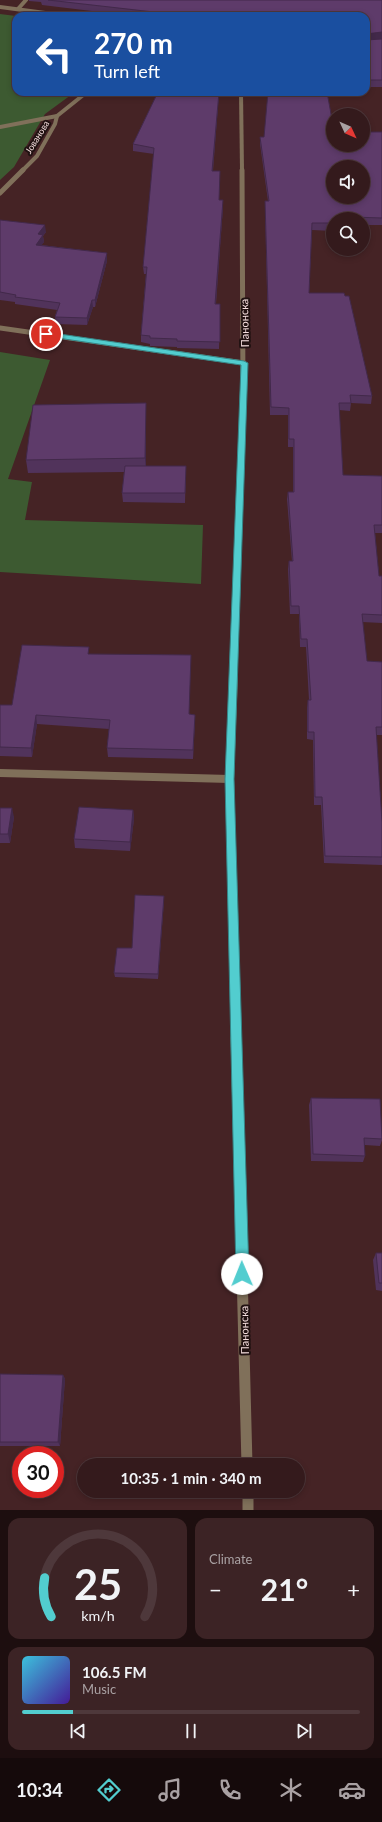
<!DOCTYPE html>
<meta charset="utf-8">
<style>
:root{--surface:#341a1c;--page:#3c2325;--text:#f1f3f6;--muted:#a9a1a3;--line:#4e383b;--accent:#52cdcf}
body{margin:0;font-family:Lato,sans-serif;background:var(--page);color:var(--text);height:100vh;display:flex;flex-direction:column;font-size:15px;white-space:nowrap}
*{box-sizing:border-box;margin:0}
p{font-size:13px;color:var(--muted)}
.icon{flex:none;width:22px;height:22px;fill:none;stroke:currentColor;stroke-width:2;stroke-linecap:round;stroke-linejoin:round}
.map{position:relative;height:1510px;overflow:hidden}
.panel{display:flex;flex-direction:column;gap:8px;padding:8px;background:#1d0e0f;flex:1}
.panel>*{flex:none}
.hud{position:absolute;left:12px;top:12px;width:358px;height:84px;border-radius:12px;box-shadow:0 2px 6px #0003,0 0 0 1px var(--line);background:#1a4fa0;color:#fff;overflow:hidden}
.needle{width:26px;rotate:134deg}
.fabs{position:absolute;left:326px;top:108px;display:grid;gap:8px}
.fabs a{display:grid;place-items:center;width:44px;height:44px;border-radius:50%;background:var(--surface);box-shadow:0 2px 6px #0003,0 0 0 1px var(--line);font-size:20px}
.speed{position:absolute;left:12px;top:1446px;display:flex;gap:8px;font-size:20px;font-weight:700;text-align:center}
.speed>*{display:grid;place-content:center;width:52px;height:52px;border-radius:50%;background:var(--surface);box-shadow:0 2px 6px #0003,0 0 0 1px var(--line);line-height:1}
.speed .limit{border:6px solid #d22;background:#fff;color:#111}
.pin{position:absolute;display:grid;place-items:center;width:34px;height:34px;color:#fff;margin:-17px;border:2px solid #fff;border-radius:50%;box-shadow:0 1px 4px #0007}
.me{position:absolute;width:44px;margin:-22px;rotate:359deg;stroke-linejoin:round;filter:drop-shadow(0 0 3px #0008)}
.turn{display:flex;align-items:center;gap:14px;height:84px;padding:0 16px;font-size:18px}
.turn .icon{width:52px;height:52px;stroke-width:2.5}
.turn b{display:block;font-size:28px;line-height:34px}
.big{font-size:30px;font-weight:700;line-height:1.1}
.panel .widget{flex:1;display:flex;flex-direction:column;justify-content:center;gap:6px;min-width:0;padding:0 14px;border-radius:12px;background:var(--page)}
.panel .dial{align-items:center;gap:0}
.dial svg{height:104px;overflow:visible;fill:none;stroke:var(--line);stroke-width:7;stroke-linecap:round;text-anchor:middle}
.dial text{fill:var(--text);stroke:none}
.song{display:flex;align-items:center;gap:12px}
.cover{width:48px;height:48px;border-radius:6px;background:linear-gradient(135deg,hsl(190 70% 55%),hsl(260 70% 35%))}
.played{height:4px;border-radius:2px;background:linear-gradient(90deg,var(--accent) 15%,var(--line) 15%)}
.keys{display:flex;justify-content:space-around;direction:ltr}
.heat{display:flex;justify-content:space-between;align-items:center;font-size:22px;direction:ltr}
.panel .tiles{flex:1;display:grid;gap:8px;grid-template-columns:1fr 1fr}
.widget:last-child{grid-column:span 2}
.trip{position:absolute;left:77px;top:1458px;width:228px;height:40px;border-radius:20px;background:var(--surface);box-shadow:0 2px 6px #0003,0 0 0 1px var(--line);font-weight:700;line-height:40px;text-align:center}
.menu{display:flex;height:64px;justify-content:space-around;align-items:center;background:#150a0b;color:var(--muted)}
.menu .icon{width:28px;height:28px}
.menu .on{color:var(--accent)}
.menu b{font-size:18px;color:var(--text)}
.map>svg:first-child{display:block}
.green{fill:#3d5a31}
.lines{fill:none;stroke-linecap:round;stroke-linejoin:round}
.service{stroke:#80705a;stroke-width:4}
.minor-far4{stroke:#80705a;stroke-width:4}
.minor-far3{stroke:#80705a;stroke-width:5}
.minor-far2{stroke:#80705a;stroke-width:6}
.minor-far1{stroke:#80705a;stroke-width:8}
.minor{stroke:#80705a;stroke-width:11}
.wall{fill:#51335b}
.shaded-wall{fill:#42294a}
.building{fill:#5e3b6a;stroke:#42294a;fill-rule:evenodd}
.route{fill:#52cdcf;stroke:#358587}
.labels{text-anchor:middle;dominant-baseline:central;stroke-width:4;stroke-linejoin:round;paint-order:stroke}
.far-street-label{font-size:9px;fill:#f7e0e0;stroke:#211212}
.street-label{font-size:11px;fill:#f7e0e0;stroke:#211212}
</style>
<div class="map">
<svg width="382" height="1510" viewBox="0 0 382 1510">
<rect width="100%" height="100%" fill="#452325"/>
<g class="green">
<path d="M0,14L16,16V92H75L45,114L14,167L0,180Z"/>
<path d="M0,352L50,360L8,479L32,482L25,520L203,525L201,584L0,572Z"/>
</g>
<g class="lines">
<path class="service" d="M0,127L57,116"/>
<g class="minor-far4">
<path d="M0,7L68,16"/>
<path d="M18,9L26,0"/>
<path d="M241,92L242,171"/>
<path d="M22,171L37,156L55,124L57,116L87,92"/>
</g>
<g class="minor-far3">
<path d="M242,170L243,391"/>
<path d="M0,193L23,170"/>
<path d="M0,328L244,363"/>
</g>
<path class="minor-far2" d="M234,674L243,390"/>
<g class="minor-far1">
<path d="M234,673L230,779L236,1039"/>
<path d="M0,773L230,779"/>
</g>
<g class="minor">
<path d="M236,1038L247,1465"/>
<path d="M248,1491V1510"/>
</g>
</g>
<g class="wall">
<path d="M29,0H382L366,40L382,39V87H366V16H133L42,5L41,2L29,1Z"/>
<path d="M158,92H223L222,93H219L213,171L219,200L223,207L216,304H220L219,349L177,348V347L150,346V344L141,342V335L146,274H144L143,267L154,154L133,151V144Z"/>
<path d="M382,132V225H363V219H333V231L312,230L309,293L372,396L371,404L351,403L350,411L339,410L343,475L382,476V533H375L379,576H382V623L362,622L367,661L382,662V735H376L382,822V865L324,863L321,805H314L313,740L307,739V708L308,700H309L306,647H300L299,614H290L288,569L289,561H292L287,499L288,492H293V447H288V415H270L265,208V201H268L260,144V137L333,145Z"/>
<path d="M0,220L46,232L43,236L44,242L41,245L107,253V261L95,307H93L87,325L56,324L55,317L57,310L15,304V302L0,300Z"/>
<path d="M146,403V466H186L185,503L123,502L122,493L124,472L28,473L26,460Z"/>
<path d="M90,654L190,714L195,715L193,759L108,757L107,748L109,729L37,724L32,757L0,756V705H12Z"/>
<path d="M0,808L14,817L10,843H0Z"/>
<path d="M133,810L134,819L130,851L75,848L74,839Z"/>
<path d="M164,900L158,979L115,977L114,973L132,948Z"/>
<path d="M311,1098L382,1132V1140L380,1146L365,1145V1156L363,1162L311,1161L309,1105Z"/>
<path d="M376,1253H382V1291L376,1290L373,1260Z"/>
<path d="M0,1374L63,1375L65,1379L60,1446H0Z"/>
</g>
<g class="shaded-wall">
<path d="M382,32V39L366,40V34Z"/>
<path d="M219,92V93L212,178V171Z"/>
<path d="M223,200V207L215,312V304Z"/>
<path d="M45,225L46,232L43,236L44,242L37,252L36,245L38,234Z"/>
<path d="M107,253V261L95,307V300Z"/>
<path d="M92,300L93,307L87,325V318Z"/>
<path d="M146,403V472L145,458Z"/>
<path d="M36,715L37,724L32,757L31,748Z"/>
<path d="M195,715V724L193,759V750Z"/>
<path d="M12,808L14,817L10,843L8,834Z"/>
<path d="M133,810L134,819L130,851V842Z"/>
<path d="M164,896V900L158,979V974Z"/>
<path d="M63,1375L65,1379L60,1446L58,1442Z"/>
</g>
<g class="building">
<path d="M48,0H382V32L366,34V16H179L180,15Z"/>
<path d="M382,39V80H366V40Z"/>
<path d="M158,92H219L212,171H220L219,200H223L215,304H220V342L177,341V339L150,338V336L141,335L147,267H143L154,148L133,144Z"/>
<path d="M268,92H327L333,125V145H363V132H382V218L352,217V219H333V223H312L309,293H344L345,296H349L372,396L350,395L351,403H339L343,475L382,476V525H374L379,576H382V615L362,614L367,661L382,662V727H376L382,822V857L325,856L322,797H315L314,732H308V700H311L307,639H301L299,606H291L289,561H293L288,492H294V439H289V408L271,407L265,201H269L260,137H264ZM333,167H363V197H333Z"/>
<path d="M0,220L45,225L38,234L43,235L36,245L107,253L95,300H92L87,318L55,317L60,303L15,297L16,295L0,292Z"/>
<path d="M146,403L145,458L26,460L33,405Z"/>
<path d="M125,466H186L185,493H122Z"/>
<path d="M22,645L89,647L88,654L191,655L189,714L195,715L193,750L107,748L110,720L36,715L31,748L0,747V705H12Z"/>
<path d="M79,807L133,810L130,842L74,839Z"/>
<path d="M0,808H12L8,834H0Z"/>
<path d="M135,895L164,896L158,974L114,973L117,948H132Z"/>
<path d="M311,1098L380,1099L382,1139L364,1138L365,1156L313,1154Z"/>
<path d="M376,1253H382V1283H379Z"/>
<path d="M0,1374L63,1375L58,1442H0Z"/>
</g>
<path class="route" d="M46,332L244,361L248,363L234,779L249,1274L247,1278L242,1280L238,1278L236,1274L225,779L241,365L44,336V333Z"/>
<g class="labels">
<g class="far-street-label">
<text transform="translate(37 137) rotate(-58)">Јованова</text>
</g>
<g class="street-label">
<text transform="translate(244 323) rotate(-91)">Панонска</text>
<text transform="translate(244 1330) rotate(-91)">Панонска</text>
</g>
</g>
</svg>
<div class="fabs">
<a><svg class="needle" viewBox="-14 -14 28 28"><path d="M0-13l5 13h-10z" fill="#e53935"/><path d="M0 13l5-13h-10z" fill="#a9a1a3"/></svg></a>
<a><svg class="icon" aria-label="sound" viewBox="0 0 24 24"><path d="M4 9h4l5-4v14l-5-4H4zM17 9q2 3 0 6"/></svg></a>
<a><svg class="icon" aria-label="search" viewBox="0 0 24 24"><circle cx="10" cy="10" r="6"/><path d="M15 15l6 6"/></svg></a>
</div>
<div class="speed"><div class="limit">30</div></div>
<div class="pin" style="left:46px;top:334px;background:#d93025"><svg class="icon" aria-label="arrive" viewBox="0 0 24 24"><path d="M6 21V4h12l-3 4 3 4H6"/></svg></div>
<svg class="me" style="left:242px;top:1274px" viewBox="-20 -20 40 40"><circle r="19" fill="#fff"/><path d="M0-13L10 11 0 6-10 11z" fill="#52cdcf"/></svg>
<div class="trip">10:35 · 1 min · 340 m</div>
<div class="hud">
<div class="turn"><svg class="icon" aria-label="left" viewBox="0 0 24 24"><path d="M17 20v-9H6M10 6l-5 5 5 5"/></svg><div><b>270 m</b>Turn left</div></div>
</div>
</div>
<section class="panel">
<div class="tiles">
<div class="widget dial"><svg viewBox="0 0 100 80">
<path d="M14 69A42 42 0 1 1 86 69"/>
<path d="M14 69A42 42 0 0 1 9 39" stroke="#52cdcf"/>
<text x="50" y="56" font-size="32" font-weight="700">25</text>
<text x="50" y="72" font-size="11">km/h</text>
</svg></div>
<div class="widget"><p>Climate</p>
<div class="heat"><a>−</a><b class="big">21°</b><a>+</a></div>
</div>
<div class="widget">
<div class="song"><i class="cover"></i><div><b>106.5 FM</b><p>Music</p></div></div>
<div class="played"></div>
<div class="keys"><svg class="icon" aria-label="previous" viewBox="0 0 24 24"><path d="M18 5L8 12l10 7zM5 5v14"/></svg><svg class="icon" aria-label="pause" viewBox="0 0 24 24"><path d="M8 5v14M16 5v14"/></svg><svg class="icon" aria-label="next" viewBox="0 0 24 24"><path d="M6 5l10 7-10 7zM19 5v14"/></svg></div>
</div>
</div>
</section>
<nav class="menu">
<b>10:34</b>
<svg class="icon on" aria-label="directions" viewBox="0 0 24 24"><path d="M12 3l9 9-9 9-9-9zM9 14v-3h6M13 9l2 2-2 2"/></svg>
<svg class="icon" aria-label="music" viewBox="0 0 24 24"><path d="M9 18V5l10-2v13"/><circle cx="6" cy="18" r="3"/><circle cx="16" cy="16" r="3"/></svg>
<svg class="icon" aria-label="phone" viewBox="0 0 24 24"><path d="M5 4h4l2 5-3 2q2 4 5 5l2-3 5 2v4C11 20 4 13 5 4z"/></svg>
<svg class="icon" aria-label="climate" viewBox="0 0 24 24"><path d="M12 3v18M4 7l16 10M4 17L20 7"/></svg>
<svg class="icon" aria-label="car" viewBox="0 0 24 24"><path d="M5 17H2v-5l4-1 3-4h7l3 4 3 1v5h-3M9 17h6M6 11h13"/><circle cx="7" cy="17" r="2"/><circle cx="17" cy="17" r="2"/></svg>
</nav>
